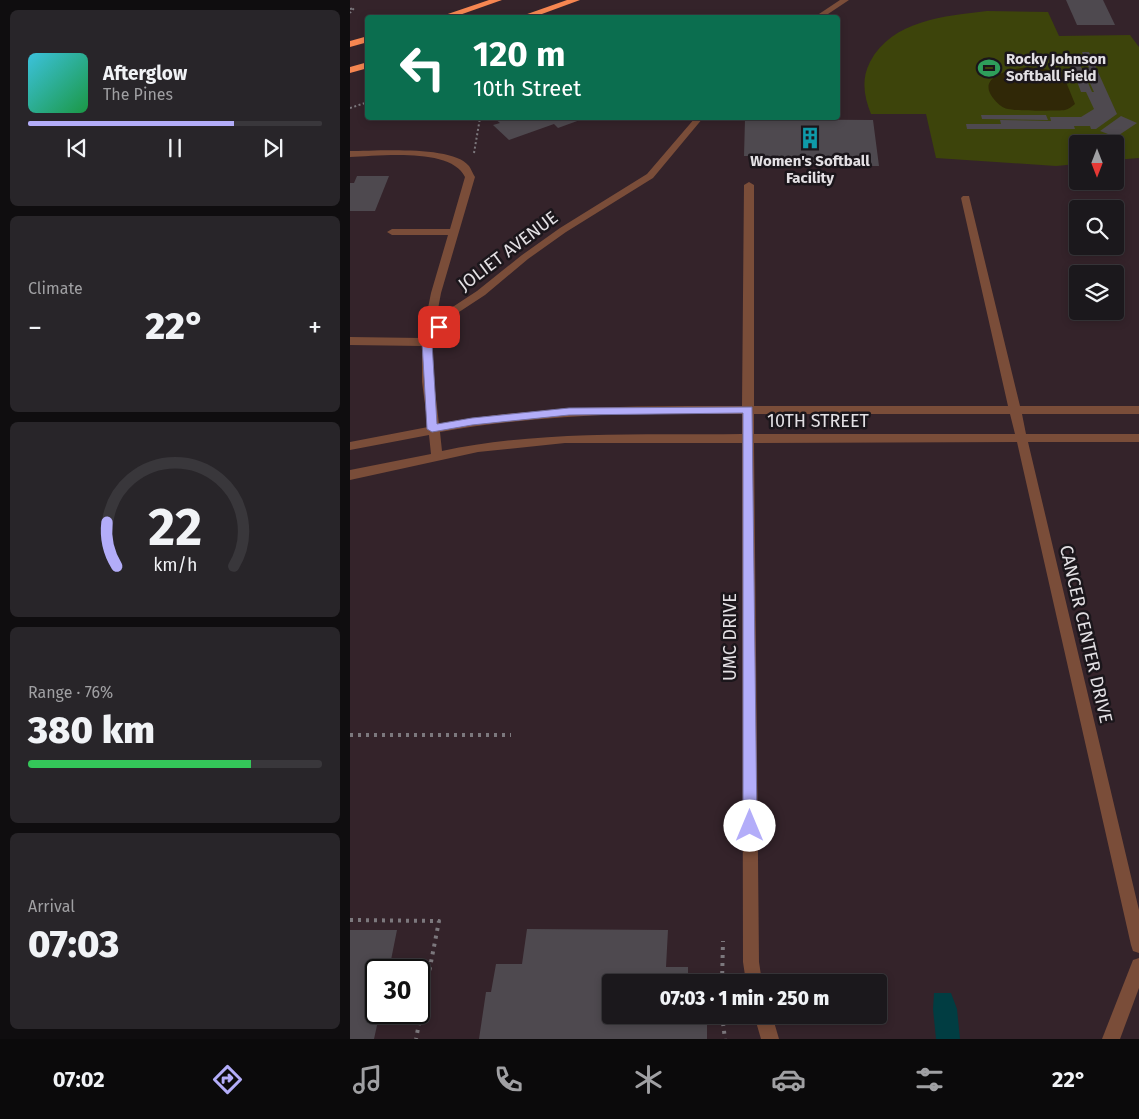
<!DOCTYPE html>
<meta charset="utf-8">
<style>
:root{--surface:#1b181c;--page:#282529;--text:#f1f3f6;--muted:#a0a0a3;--line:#39373b;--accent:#b3adf9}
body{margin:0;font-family:"Fira Sans",sans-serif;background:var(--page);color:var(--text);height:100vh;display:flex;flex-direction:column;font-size:19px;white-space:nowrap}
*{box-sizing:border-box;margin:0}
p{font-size:16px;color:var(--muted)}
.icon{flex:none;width:28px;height:28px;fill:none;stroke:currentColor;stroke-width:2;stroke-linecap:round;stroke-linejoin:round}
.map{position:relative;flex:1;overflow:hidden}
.panel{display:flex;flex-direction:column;gap:10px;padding:10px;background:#0f0d0f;width:350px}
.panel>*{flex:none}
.hud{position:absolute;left:15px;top:15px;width:475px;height:105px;border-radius:5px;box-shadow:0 2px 8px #0003,0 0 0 1px var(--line);background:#0b6e4f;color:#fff;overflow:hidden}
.needle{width:32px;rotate:180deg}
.fabs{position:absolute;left:719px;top:135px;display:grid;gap:10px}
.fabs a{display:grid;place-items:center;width:55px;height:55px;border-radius:5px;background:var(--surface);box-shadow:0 2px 8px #0003,0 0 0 1px var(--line);font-size:25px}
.speed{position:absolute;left:15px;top:959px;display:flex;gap:10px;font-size:25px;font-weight:700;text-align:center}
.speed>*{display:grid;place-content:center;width:65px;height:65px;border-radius:50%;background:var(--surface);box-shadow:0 2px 8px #0003,0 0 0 1px var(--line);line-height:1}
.speed .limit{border:2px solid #111;border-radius:8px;background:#fff;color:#111}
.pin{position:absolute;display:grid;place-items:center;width:42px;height:42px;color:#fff;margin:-21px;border-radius:10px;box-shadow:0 2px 8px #0006}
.me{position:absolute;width:55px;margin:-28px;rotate:0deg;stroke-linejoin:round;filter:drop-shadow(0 0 4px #0008)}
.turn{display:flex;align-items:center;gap:18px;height:105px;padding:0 25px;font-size:22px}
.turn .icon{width:65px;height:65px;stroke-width:2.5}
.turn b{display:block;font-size:35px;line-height:42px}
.big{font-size:38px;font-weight:800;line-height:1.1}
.panel .card{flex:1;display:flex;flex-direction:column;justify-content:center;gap:8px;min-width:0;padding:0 18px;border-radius:8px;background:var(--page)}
.panel .dial{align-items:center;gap:0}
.dial svg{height:130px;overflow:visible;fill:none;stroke:var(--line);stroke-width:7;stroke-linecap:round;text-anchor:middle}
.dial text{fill:var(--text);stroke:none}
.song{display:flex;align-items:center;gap:15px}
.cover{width:60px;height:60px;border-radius:8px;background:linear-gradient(135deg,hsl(190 70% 55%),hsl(140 70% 35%))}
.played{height:5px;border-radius:2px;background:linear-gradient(90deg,var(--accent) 70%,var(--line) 70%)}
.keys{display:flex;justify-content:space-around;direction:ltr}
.heat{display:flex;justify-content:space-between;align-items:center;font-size:28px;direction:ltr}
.charge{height:8px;border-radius:4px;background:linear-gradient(90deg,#34c759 76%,var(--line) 0)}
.trip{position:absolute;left:252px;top:974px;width:285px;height:50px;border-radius:5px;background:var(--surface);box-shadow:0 2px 8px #0003,0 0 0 1px var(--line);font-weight:800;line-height:50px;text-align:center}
.tab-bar{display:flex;height:80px;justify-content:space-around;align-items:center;background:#0b0a0b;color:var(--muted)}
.tab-bar .icon{width:35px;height:35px}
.tab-bar .active{color:var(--accent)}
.tab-bar b{font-size:22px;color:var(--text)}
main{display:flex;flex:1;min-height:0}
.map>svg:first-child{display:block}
.education{fill:#34232a;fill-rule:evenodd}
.green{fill:#3d440b}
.sand{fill:#302807}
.water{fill:#013d42}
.building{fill:#4e494f}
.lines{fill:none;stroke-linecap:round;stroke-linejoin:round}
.path-far1{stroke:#7c787d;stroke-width:2;stroke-dasharray:2 2.5;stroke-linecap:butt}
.path{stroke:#7c787d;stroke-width:4;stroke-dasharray:3 5;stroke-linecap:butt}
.minor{fill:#7a4d39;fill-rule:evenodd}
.highway{fill:#f68651;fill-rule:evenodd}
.route{fill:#b3adf9;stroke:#7470a2}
.labels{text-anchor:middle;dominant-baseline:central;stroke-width:5;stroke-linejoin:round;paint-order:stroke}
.far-poi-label{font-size:15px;font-weight:bold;fill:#e3e0e4;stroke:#1b161b;text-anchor:start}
.street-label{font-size:18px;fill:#e3e0e4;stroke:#1b161b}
</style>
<main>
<section class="panel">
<div class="card">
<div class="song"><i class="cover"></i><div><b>Afterglow</b><p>The Pines</p></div></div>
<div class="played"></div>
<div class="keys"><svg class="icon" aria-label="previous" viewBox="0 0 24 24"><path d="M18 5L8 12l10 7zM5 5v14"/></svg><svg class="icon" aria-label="pause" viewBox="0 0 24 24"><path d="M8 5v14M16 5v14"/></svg><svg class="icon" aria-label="next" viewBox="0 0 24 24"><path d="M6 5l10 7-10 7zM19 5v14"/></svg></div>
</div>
<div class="card"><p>Climate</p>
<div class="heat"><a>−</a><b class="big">22°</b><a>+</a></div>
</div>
<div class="card dial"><svg viewBox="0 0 100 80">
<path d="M14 69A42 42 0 1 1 86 69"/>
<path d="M14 69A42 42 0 0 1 8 42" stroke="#b3adf9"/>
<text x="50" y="56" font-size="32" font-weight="700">22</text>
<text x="50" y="72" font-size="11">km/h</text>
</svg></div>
<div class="card"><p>Range · 76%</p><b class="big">380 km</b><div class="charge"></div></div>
<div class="card"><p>Arrival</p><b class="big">07:03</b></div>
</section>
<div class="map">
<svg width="789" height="1039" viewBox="0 0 789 1039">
<rect width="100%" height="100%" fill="#242025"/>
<path class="education" d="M0,0H789V1039H0ZM18,18H488V118H18ZM728,144H765V181H728ZM728,209H765V246H728ZM728,274H765V311H728ZM26,970H69V1012H26ZM261,982H529V1015H261Z"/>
<path class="green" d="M637,11L698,12L709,36L780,35L789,47V158L765,160V144H728L727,164L706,166L586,158L576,114H521C514,97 511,79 520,62C542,20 595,16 637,11Z"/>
<path class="sand" d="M680,67L712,72L725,104C722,106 719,109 715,110C708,111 665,111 658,109C652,108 646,102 643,98C625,75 666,68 680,67Z"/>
<path class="water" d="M584,993H601L607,1009L610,1039H586L583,1009Z"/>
<g class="building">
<path d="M716,0H753L765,25H727Z"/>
<path d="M732,52H739L767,114L746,129H741L740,126H724L725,129H617L616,124H651L650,120L701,121L700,117H731L744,109L736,92H731L719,60H728L742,92H744L733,68H739Z"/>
<path d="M631,115H696L698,120L632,119Z"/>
<path d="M771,116L787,123L766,137L750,131Z"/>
<path d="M144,118H227L230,120L208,128L204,124L159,140L143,125L150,123Z"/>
<path d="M395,119L523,120L529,166H414V156H394Z"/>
<path d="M7,176H39L25,211H0V183H4Z"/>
<path d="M177,929L318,930L316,967H338V982H261V1015H357V1039H129L136,992H141L146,964H172Z"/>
<path d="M0,930H47L39,970H26V1012H30L24,1039H0Z"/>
</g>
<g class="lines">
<g class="path-far1">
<path d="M0,9L4,8L0,13"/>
<path d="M0,108L18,102"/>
<path d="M124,153L130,118"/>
</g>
<g class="path">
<path d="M0,735H161"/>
<path d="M0,920L89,921L66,1039"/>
<path d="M372,982L373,941"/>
<path d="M372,1015L375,1039"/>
</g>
<g class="minor">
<path d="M490,0H499L472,18H463Z"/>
<path d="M345,118H353L303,178L216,232L178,259L135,295L106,314L82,343L84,382L89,424C189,405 291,406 392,406L394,185L399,182L404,185V406H658L611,198L613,196H619L670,406H789V414H672L676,434H789V442H678L789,910V953L783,951L781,945L667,442L404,443L409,962L412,982H396L393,962L392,443H215L128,452L0,480V470L81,454L79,435L0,450V442L78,427L72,382V346L0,345V337L72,338L81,293L98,235H42L37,232L42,229H100L115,177C101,147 29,156 0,157V151C26,151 103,145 119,166C121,169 123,174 125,177L91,293L85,325L98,310L127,291L172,255L210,228L297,174ZM270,414H392V434C292,435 191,430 92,451L90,432C150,421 209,417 270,414ZM404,414H660L665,434H404Z"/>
<path d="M789,958V988L770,1039H752L783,960Z"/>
<path d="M404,1015H422L429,1039H411Z"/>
</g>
<g class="highway">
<path d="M139,0H152L101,18H86Z"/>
<path d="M217,0H230L181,18H166Z"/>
<path d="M18,36V42L0,47V41Z"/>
<path d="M18,62V68L0,73V67Z"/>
</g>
</g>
<path class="route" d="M89,324L94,327L82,343L87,424L122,418L219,408L402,407L407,826L405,831L400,833L395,831L393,826V413L219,415L122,425L82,432L77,429L72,342L86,325Z"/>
<defs>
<g id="stadium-bare" transform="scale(1.725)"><path d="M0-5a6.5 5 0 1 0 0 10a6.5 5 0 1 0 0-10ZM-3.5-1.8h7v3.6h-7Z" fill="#2e9e5b" stroke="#1b161b" stroke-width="2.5" paint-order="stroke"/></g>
<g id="building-bare" transform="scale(1.725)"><path d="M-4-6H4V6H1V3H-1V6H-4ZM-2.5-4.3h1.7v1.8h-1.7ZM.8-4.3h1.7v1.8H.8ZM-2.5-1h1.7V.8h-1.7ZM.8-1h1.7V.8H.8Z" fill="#0f9aa8" stroke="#1b161b" stroke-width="2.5" paint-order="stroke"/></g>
</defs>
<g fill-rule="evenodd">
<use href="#stadium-bare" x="639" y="68"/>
<use href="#building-bare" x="460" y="138"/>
</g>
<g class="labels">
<g class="far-poi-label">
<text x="656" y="59">Rocky Johnson<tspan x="656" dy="17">Softball Field</tspan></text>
<text x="460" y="161" text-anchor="middle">Women's Softball<tspan x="460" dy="17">Facility</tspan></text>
</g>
<g class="street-label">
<text transform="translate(158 251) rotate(-37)">JOLIET AVENUE</text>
<text x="468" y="421">10TH STREET</text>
<text transform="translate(736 634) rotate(77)">CANCER CENTER DRIVE</text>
<text transform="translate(380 637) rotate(-90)">UMC DRIVE</text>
</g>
</g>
</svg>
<div class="fabs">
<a><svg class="needle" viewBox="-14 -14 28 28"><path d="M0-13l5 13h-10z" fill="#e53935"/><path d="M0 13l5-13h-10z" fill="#a0a0a3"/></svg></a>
<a><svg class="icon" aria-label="search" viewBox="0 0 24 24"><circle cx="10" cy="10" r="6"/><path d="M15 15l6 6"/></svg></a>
<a><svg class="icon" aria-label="layers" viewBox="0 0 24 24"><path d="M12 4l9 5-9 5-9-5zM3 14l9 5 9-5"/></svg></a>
</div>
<div class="speed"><div class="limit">30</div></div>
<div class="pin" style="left:89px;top:327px;background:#d93025"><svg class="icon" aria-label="arrive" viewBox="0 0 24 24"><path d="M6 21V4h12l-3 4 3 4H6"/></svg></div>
<svg class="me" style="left:400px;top:826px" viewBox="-20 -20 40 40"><circle r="19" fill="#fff"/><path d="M0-13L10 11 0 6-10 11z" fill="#b3adf9"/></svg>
<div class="trip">07:03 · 1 min · 250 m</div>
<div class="hud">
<div class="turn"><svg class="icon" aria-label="left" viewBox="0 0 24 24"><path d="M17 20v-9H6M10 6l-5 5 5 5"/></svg><div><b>120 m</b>10th Street</div></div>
</div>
</div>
</main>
<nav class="tab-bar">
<b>07:02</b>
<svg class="icon active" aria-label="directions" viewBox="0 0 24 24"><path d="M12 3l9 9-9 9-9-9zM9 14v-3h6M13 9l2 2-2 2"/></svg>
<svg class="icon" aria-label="music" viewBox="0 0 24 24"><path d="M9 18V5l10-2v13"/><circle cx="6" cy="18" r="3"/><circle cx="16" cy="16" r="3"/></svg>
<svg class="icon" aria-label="phone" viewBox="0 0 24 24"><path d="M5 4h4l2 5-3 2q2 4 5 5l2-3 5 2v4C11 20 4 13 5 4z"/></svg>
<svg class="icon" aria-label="climate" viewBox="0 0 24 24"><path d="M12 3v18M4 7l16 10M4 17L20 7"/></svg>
<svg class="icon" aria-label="car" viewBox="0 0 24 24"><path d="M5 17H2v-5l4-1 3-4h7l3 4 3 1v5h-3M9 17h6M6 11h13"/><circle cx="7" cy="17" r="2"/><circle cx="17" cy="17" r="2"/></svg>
<svg class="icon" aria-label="filters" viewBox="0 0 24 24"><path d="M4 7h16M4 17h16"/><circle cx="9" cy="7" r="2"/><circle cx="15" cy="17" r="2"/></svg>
<b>22°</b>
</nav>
